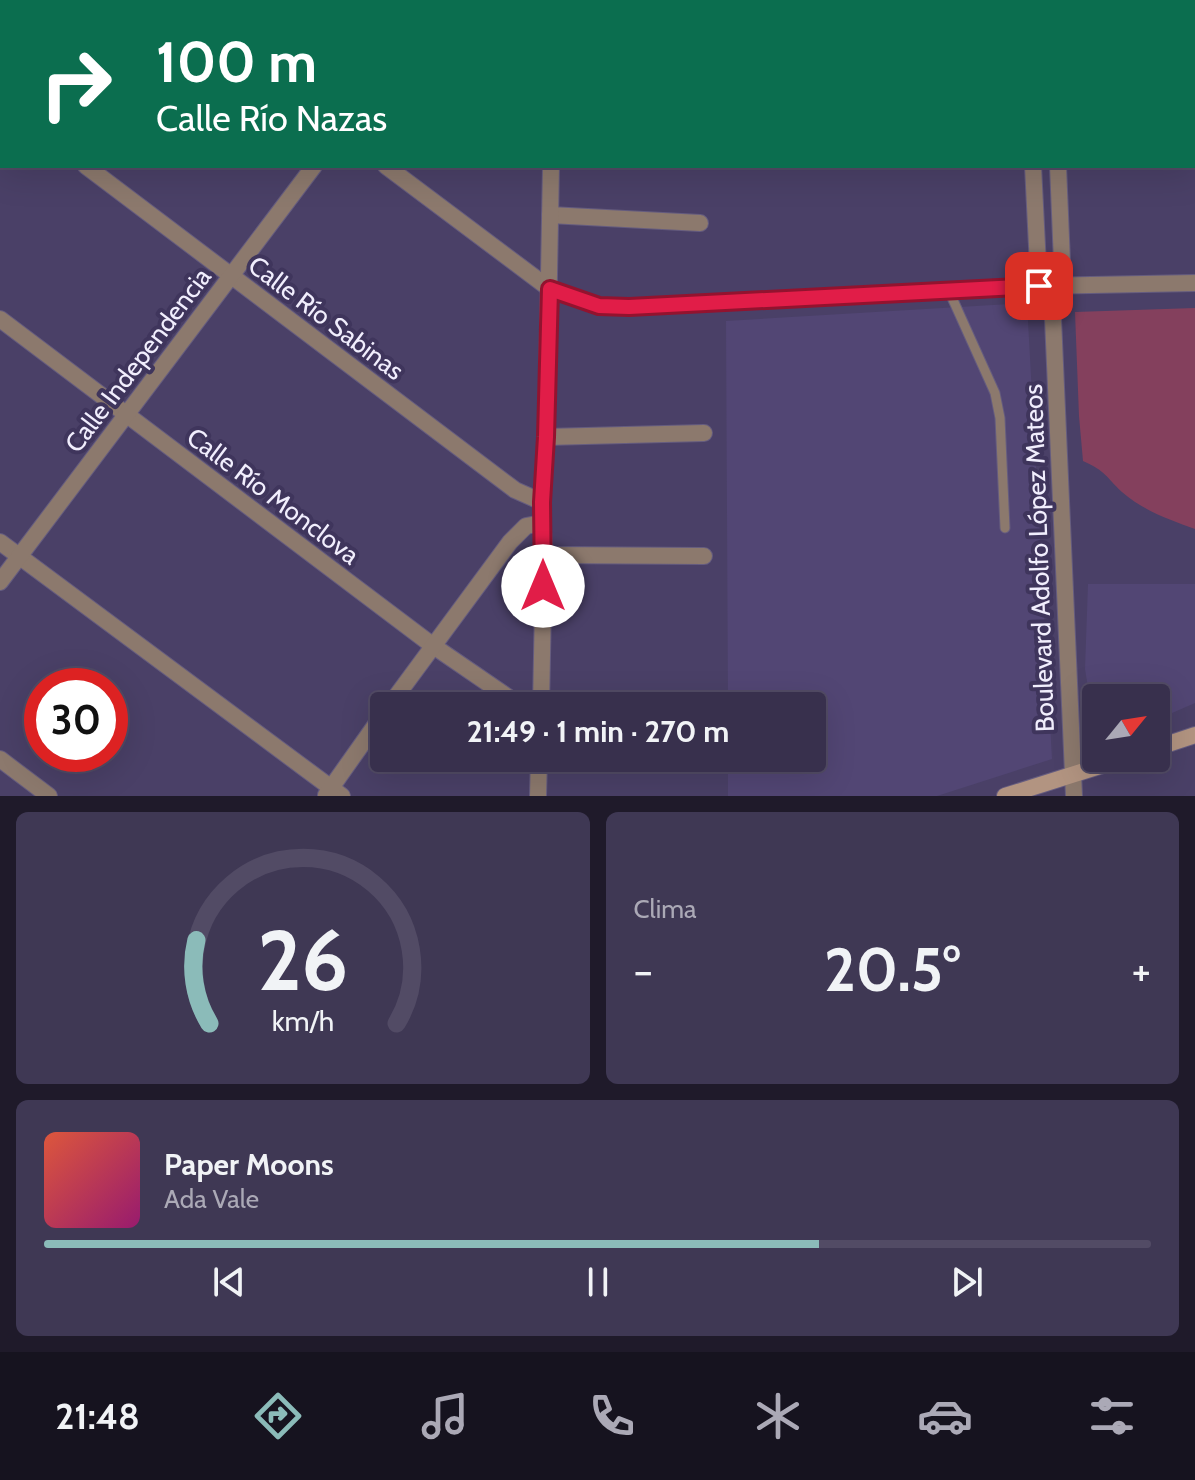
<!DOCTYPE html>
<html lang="es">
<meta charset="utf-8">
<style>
:root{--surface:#38304d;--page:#3f3854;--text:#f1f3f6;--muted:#aba9b6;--line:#524b65;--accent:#8bbbb9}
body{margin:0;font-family:Cabin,sans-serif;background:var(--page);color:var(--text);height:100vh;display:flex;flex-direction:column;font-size:30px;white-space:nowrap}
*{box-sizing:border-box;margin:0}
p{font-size:26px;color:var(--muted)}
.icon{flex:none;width:44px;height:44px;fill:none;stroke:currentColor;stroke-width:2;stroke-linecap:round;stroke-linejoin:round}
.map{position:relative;height:796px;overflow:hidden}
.panel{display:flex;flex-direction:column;gap:16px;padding:16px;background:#1f1a2a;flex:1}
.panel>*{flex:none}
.top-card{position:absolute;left:0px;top:0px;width:1196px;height:168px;box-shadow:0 8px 32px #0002,0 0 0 2px var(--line);background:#0b6e4f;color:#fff;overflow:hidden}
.needle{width:52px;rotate:60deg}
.controls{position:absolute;left:1082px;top:684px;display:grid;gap:16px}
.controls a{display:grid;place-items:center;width:88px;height:88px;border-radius:8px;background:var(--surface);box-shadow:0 8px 32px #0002,0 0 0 2px var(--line);font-size:40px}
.speed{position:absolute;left:24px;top:668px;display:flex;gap:16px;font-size:40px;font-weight:700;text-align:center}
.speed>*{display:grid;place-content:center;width:104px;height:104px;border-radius:50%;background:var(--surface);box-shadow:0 8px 32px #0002,0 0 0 2px var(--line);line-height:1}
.speed .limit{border:12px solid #d22;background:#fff;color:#111}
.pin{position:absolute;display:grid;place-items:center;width:68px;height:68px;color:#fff;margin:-34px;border-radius:16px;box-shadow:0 4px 12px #0006}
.me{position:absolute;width:88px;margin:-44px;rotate:0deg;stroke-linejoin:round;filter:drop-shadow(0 0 6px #0008)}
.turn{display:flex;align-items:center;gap:28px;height:168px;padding:0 24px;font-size:36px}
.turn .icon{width:104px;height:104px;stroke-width:2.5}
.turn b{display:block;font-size:56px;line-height:68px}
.big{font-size:60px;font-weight:700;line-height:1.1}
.panel .widget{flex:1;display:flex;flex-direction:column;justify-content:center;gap:12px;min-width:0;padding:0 28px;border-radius:12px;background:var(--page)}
.panel .dial{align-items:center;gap:0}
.dial svg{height:208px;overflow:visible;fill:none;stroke:var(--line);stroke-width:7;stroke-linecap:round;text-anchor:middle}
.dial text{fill:var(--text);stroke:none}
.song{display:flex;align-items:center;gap:24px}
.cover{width:96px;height:96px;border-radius:12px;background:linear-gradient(135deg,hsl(10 70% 55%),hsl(320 70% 35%))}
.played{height:8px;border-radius:4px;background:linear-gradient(90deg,var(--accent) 70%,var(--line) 70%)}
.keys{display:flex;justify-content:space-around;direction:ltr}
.heat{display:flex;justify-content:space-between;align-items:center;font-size:44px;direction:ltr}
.panel .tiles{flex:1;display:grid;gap:16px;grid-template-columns:1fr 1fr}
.widget:last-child{grid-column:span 2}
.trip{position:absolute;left:370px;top:692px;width:456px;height:80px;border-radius:8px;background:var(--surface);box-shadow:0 8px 32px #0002,0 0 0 2px var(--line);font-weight:700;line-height:80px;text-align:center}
.tabs{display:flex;height:128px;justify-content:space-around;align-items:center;background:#16131f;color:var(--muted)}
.tabs .icon{width:56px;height:56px}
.tabs .on{color:var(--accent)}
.tabs b{font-size:36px;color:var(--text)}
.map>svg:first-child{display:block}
.built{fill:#524674}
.green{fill:#84405d}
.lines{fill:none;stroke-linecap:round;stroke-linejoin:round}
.service-casing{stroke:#655c7f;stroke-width:11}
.minor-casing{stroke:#655c7f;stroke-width:18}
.tertiary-casing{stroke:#655c7f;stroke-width:18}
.secondary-casing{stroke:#655c7f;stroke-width:18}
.service{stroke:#8c796d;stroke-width:9}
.minor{stroke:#8c796d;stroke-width:16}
.tertiary{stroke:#8c796d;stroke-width:16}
.secondary{stroke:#b29481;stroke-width:16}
.route-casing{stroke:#92132f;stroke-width:20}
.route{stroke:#e11d48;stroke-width:14}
.labels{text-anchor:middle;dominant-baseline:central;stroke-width:8;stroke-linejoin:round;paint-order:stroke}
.street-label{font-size:26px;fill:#f1eefd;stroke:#3f355c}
</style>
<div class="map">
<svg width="1195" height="796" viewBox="0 0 1195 796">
<rect width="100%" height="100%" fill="#4a4067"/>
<g class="built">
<path d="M1027,303L1052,759L937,796H728V758H812V706H728L726,321Z"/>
<path d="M1088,584H1195V703L1156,720V698H1096V736L1085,669Z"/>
</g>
<path class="green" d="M1195,308V529C1170,520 1142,510 1122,492C1105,476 1107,472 1083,461L1079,416L1075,312Z"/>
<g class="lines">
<g class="service-casing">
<path id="service" d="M949,291L995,393L1000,418L1005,528"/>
</g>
<g class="minor-casing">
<g id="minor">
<path d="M167,0L169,2"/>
<path d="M445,0L447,2"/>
<path d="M553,2V0"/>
<path d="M1194,70H1195"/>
<path d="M0,101L2,102"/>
<path d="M86,166L515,490L542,502"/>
<path d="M386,166L550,289L599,306L629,307L1039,286L1195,283"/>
<path d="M550,215L700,223"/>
<path d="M0,319L432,645L521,706"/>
<path d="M546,437L704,433"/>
<path d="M0,542L342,796"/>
<path d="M544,555L704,556"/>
<path d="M0,582L314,166"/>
<path d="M389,706L510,542L526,526L542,523"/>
<path d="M541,706L544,555L542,502L546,437L551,166"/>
<path d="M0,759L49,796"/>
<path d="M326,795L384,713"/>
<path d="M538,796L539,758"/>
</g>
</g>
<g class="tertiary-casing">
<g id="tertiary">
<path d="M1027,0V2"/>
<path d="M1052,0V2"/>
<path d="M1033,166L1039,286L1053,319L1074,796"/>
<path d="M1053,319L1063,286L1058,166"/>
</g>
</g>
<g class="secondary-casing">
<g id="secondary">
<path d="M1156,748L1195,735"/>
<path d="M1005,796L1125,758"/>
</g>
</g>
<use href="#service" class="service"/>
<use href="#minor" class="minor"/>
<use href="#tertiary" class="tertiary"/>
<use href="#secondary" class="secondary"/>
</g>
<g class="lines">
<g class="route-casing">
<path id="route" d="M543,586L542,502L546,437L550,289L599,306L629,307L1039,286"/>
</g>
<use href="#route" class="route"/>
</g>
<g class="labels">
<g class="street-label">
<text transform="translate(326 318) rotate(37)">Calle Río Sabinas</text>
<text transform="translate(138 360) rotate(-53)">Calle Independencia</text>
<text transform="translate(273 496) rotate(37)">Calle Río Monclova</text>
<text transform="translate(1039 558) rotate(-92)">Boulevard Adolfo López Mateos</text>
</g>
</g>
</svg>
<div class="controls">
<a><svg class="needle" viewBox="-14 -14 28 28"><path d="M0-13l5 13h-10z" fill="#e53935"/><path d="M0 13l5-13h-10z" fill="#aba9b6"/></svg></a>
</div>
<div class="speed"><div class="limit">30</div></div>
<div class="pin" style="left:1039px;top:286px;background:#d93025"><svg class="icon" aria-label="arrive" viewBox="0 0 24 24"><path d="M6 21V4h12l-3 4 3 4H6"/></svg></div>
<svg class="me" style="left:543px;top:586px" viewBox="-20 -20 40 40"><circle r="19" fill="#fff"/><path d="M0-13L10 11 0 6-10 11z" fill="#e11d48"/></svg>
<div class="trip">21:49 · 1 min · 270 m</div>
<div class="top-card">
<div class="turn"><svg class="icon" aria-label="right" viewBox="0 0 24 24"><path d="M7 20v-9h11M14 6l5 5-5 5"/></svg><div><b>100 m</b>Calle Río Nazas</div></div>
</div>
</div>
<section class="panel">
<div class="tiles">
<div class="widget dial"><svg viewBox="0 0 100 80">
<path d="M14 69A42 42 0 1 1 86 69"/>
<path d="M14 69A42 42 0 0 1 9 37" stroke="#8bbbb9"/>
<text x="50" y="56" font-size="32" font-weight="700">26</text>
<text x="50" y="72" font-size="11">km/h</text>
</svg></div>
<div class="widget"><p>Clima</p>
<div class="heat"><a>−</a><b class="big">20.5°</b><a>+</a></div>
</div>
<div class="widget">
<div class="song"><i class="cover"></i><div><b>Paper Moons</b><p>Ada Vale</p></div></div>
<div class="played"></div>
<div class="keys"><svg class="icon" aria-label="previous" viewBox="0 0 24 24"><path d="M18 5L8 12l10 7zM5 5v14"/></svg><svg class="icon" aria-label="pause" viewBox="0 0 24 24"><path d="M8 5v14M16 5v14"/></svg><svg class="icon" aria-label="next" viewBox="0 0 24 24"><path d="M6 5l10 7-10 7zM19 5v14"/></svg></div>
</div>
</div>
</section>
<nav class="tabs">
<b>21:48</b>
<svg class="icon on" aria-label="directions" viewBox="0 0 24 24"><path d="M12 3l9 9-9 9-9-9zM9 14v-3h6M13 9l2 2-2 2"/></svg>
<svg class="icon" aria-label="music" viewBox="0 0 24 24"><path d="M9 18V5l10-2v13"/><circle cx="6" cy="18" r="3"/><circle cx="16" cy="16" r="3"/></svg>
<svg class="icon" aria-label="phone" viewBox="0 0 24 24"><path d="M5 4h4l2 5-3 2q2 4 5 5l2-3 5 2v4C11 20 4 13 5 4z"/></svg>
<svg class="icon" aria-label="climate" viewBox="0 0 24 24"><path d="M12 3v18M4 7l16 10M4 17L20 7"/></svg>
<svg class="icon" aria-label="car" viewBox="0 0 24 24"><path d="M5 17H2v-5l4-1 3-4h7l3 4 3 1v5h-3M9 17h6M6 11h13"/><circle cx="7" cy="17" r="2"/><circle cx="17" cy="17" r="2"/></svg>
<svg class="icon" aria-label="filters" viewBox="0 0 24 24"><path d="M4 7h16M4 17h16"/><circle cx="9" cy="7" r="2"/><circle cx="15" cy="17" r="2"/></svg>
</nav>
